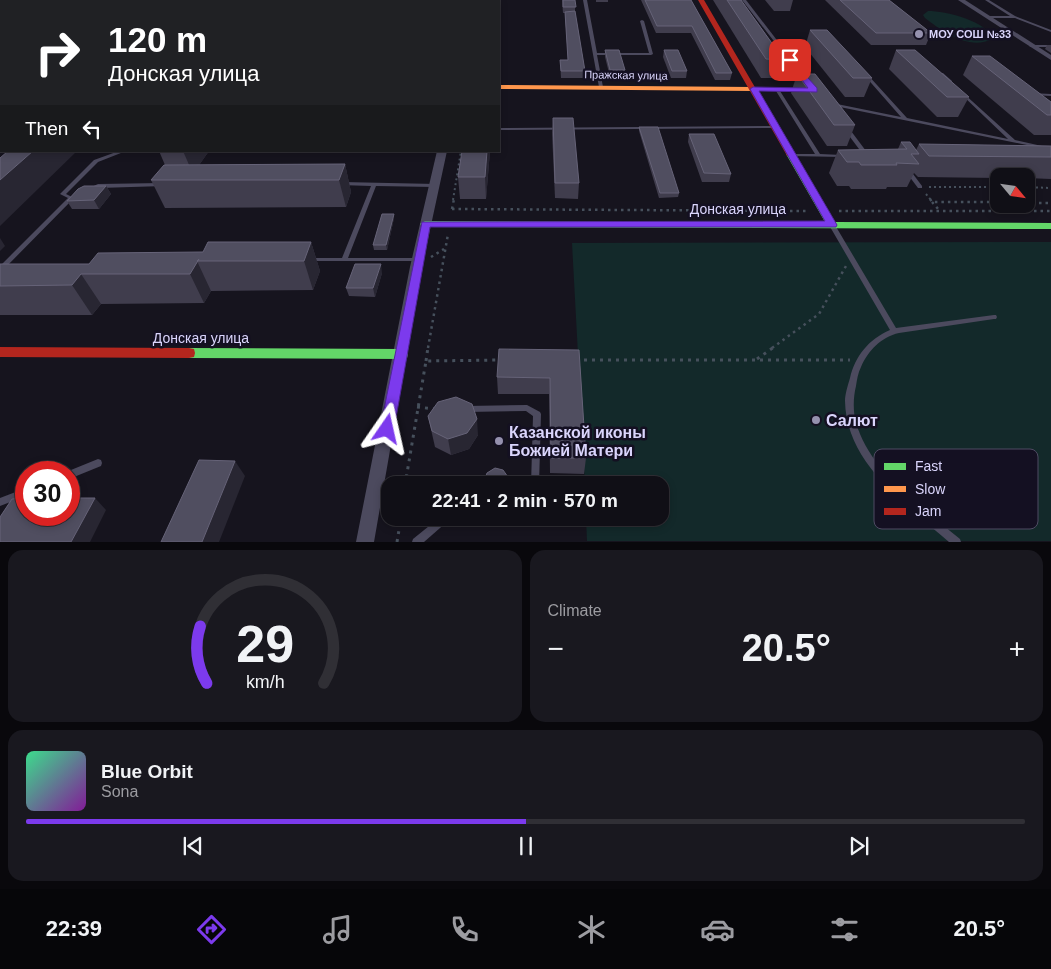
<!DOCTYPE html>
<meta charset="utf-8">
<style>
:root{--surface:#100f16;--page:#19181f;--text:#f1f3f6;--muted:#9c9ca1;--line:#302f35;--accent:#7c3aed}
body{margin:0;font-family:Helvetica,sans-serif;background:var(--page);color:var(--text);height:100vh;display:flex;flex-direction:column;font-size:19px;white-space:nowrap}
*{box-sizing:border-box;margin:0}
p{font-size:16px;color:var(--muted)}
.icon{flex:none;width:28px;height:28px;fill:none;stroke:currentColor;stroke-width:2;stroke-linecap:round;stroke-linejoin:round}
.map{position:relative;height:542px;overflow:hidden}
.panel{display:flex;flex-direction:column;gap:8px;padding:8px;background:#09080c;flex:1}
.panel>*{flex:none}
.hud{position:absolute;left:0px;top:0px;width:500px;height:152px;box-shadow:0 2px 8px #0003,0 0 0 1px var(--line);background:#202124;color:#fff;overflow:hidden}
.needle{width:32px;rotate:119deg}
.buttons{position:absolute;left:990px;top:168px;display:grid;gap:10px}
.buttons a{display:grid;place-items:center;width:45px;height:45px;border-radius:10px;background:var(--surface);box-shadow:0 2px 8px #0003,0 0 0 1px var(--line);font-size:25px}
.speed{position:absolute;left:15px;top:461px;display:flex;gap:10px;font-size:25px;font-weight:700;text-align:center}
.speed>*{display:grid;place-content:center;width:65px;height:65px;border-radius:50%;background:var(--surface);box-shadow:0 2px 8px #0003,0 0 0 1px var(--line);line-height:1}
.speed .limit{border:8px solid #d22;background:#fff;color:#111}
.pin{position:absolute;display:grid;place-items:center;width:42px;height:42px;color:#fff;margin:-21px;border-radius:10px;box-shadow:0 2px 8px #0006}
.me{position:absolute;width:55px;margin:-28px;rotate:11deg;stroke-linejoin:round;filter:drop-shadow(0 0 4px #0008)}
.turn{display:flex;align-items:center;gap:18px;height:105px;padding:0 25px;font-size:22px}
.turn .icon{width:65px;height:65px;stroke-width:2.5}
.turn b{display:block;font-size:35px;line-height:42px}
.then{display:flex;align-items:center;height:48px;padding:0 25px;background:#0003;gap:10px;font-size:19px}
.big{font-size:38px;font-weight:700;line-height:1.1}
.panel .card{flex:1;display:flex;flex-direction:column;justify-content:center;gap:8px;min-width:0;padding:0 18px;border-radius:15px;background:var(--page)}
.panel .dial{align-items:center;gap:0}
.dial svg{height:130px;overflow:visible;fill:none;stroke:var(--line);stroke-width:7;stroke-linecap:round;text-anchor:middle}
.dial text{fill:var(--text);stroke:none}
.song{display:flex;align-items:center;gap:15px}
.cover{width:60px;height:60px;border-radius:8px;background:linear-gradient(135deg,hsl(150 70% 55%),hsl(290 70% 35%))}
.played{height:5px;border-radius:2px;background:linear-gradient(90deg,var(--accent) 50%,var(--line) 50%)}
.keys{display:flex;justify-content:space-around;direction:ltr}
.heat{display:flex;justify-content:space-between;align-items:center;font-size:28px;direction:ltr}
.panel .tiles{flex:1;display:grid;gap:8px;grid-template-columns:1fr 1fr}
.card:last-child{grid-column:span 2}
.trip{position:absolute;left:381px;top:476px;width:288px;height:50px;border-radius:15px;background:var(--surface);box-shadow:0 2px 8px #0003,0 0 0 1px var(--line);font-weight:700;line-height:50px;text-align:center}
.tabs{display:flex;height:80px;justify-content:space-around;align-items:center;background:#060609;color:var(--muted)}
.tabs .icon{width:35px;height:35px}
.tabs .selected{color:var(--accent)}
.tabs b{font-size:22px;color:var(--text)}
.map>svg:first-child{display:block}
.green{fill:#13292a}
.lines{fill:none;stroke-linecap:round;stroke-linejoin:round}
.path-far2{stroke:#46505c;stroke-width:2;stroke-dasharray:2 3;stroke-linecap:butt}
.path-far1{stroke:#46505c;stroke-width:2.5;stroke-dasharray:2.5 4;stroke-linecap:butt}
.path{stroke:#46505c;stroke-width:3;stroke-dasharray:3 5;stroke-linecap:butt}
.lane{fill:#4c4a5e;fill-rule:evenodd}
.street{fill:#4c4a5e;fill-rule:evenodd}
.fast{fill:#63d668;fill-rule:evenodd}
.slow{fill:#ff974d;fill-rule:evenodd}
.jam{fill:#b3261e;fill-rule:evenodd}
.wall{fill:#403d4d}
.shaded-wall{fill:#282632}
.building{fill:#504e60;stroke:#666378}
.route{fill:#7c3aed;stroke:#51269a}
.poi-dot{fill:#9591ae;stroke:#141022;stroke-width:2}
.labels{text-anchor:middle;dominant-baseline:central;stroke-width:5;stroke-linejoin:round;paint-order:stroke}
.far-poi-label{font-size:11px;font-weight:bold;fill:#dad5fc;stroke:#141022;text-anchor:start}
.far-street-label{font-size:11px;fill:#dad5fc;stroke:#141022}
.street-label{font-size:14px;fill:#dad5fc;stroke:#141022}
.near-poi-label{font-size:16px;font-weight:bold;fill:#dad5fc;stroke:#141022;text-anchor:start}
.key{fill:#141022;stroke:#4f4b63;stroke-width:1}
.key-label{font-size:14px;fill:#dad5fc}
</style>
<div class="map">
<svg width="1051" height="542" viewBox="0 0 1051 542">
<rect width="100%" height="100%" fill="#16141e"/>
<g class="green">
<path d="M928,11C945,11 988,21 992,39C969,51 942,31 925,18L923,15Z"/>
<path d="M1051,242V541H587L586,518H660V485H585L572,243Z"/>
</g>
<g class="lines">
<g class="path-far2">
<path d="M929,187H999"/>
<path d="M1026,187L1051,188"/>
<path d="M926,194L931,200"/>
<path d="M453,200L461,151"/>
</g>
<g class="path-far1">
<path d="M930,199L932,202H999"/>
<path d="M932,202L939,210"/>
<path d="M1026,203H1051"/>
<path d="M452,209L808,211"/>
<path d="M452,209L454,199"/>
<path d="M839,211H1051"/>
<path d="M431,257L444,249"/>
<path d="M428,348L448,234"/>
<path d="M772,348L819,314L846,266"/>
</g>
<g class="path">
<path d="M757,359L774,347"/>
<path d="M576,360H850"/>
<path d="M426,361L428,347"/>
<path d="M417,407L435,409"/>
<path d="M405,485L426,361L500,360"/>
<path d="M397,542L401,518"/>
</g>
<g class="lane">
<path d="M214,0H218L216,1H213Z"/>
<path d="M249,0H253L252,1H249Z"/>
<path d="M448,0H452V1H449Z"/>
<path d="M583,0H587L597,53H649L640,21L642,20L644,21L653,54L651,55H597L603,87L601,88L599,87Z"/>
<path d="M742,0H746L806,78V80H804Z"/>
<path d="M985,0H989L1015,16L1051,30V32L1015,18H986V16H1010Z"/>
<path d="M1030,45H1051V47H1031L1029,46Z"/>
<path d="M941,73H943L952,81V83H950L941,75Z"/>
<path d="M865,74H867L907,118L1008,139L961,94V92H962L1015,140L1051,148V150L830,105V103H832L901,117L865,76Z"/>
<path d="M752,88H777L801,89L802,90L800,91H780L820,154L842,155H844V157L789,156V155L791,154H815L776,91L753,90H752Z"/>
<path d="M1031,93L1051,94V96L1032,95L1030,94Z"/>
<path d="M775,126H777V128L499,130V128Z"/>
<path d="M844,127H848L869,155V157H865L844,129Z"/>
<path d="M119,151H126L98,162L66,194L74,198L73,199L2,271L0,272V266L68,198L60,194L94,160Z"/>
<path d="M908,169L910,170L922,186V188H918L906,172L905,171Z"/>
<path d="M342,182L436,184V186L434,187L376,186L348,258H418L420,259L421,260L420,261H307L306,260L307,259L309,258H342L371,186L340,185V183Z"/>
<path d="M162,183L165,185L164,186L99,188L90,191L87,189L98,184Z"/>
<path d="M832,223L835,225L896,328L994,315H996L997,317L996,319H994L899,333C881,337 868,351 861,367C858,373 857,379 856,386C853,398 853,411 856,424C857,427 859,431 860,434C879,479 924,509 960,539L961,542H949C906,505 846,463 845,401C845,394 848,385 850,378C855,356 869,339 890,330L829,225Z"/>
<path d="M527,405L540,412L541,414L539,485H531L533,416L526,411L466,412L463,411L462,409L463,407L466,406Z"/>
<path d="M98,459L101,460L102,463L101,466L69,479V472H66Z"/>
<path d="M26,488V496L0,506V498Z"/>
<path d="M439,518H450L448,521L424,542H412L413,539Z"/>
</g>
<g class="street">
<rect x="469" y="0" width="6" height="1"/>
<path d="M958,0H965L1051,55V60Z"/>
<rect x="0" y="74" width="1" height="4"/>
<path d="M437,151H447L422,267L374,542H356L410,267Z"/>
</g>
<g class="fast">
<path d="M790,151L794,154L835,222L1051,223V229L425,227L420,224L425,221L825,222L786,154Z"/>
<path d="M189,348L402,349L407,350L408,354L407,358L402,359L189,358L184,357L183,353L184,349Z"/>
</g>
<path class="slow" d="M499,85L753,87L757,89L753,91L499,89Z"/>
<g class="jam">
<path d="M698,0H704L794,154L793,156H787L786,154Z"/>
<path d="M0,347L189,348L194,349L195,353L194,357L189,358L0,357Z"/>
</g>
</g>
<g class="wall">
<path d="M0,0H82L76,1H1V68H0Z"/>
<path d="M562,0H575V12L585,71V78H561L560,60H568L565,13H563Z"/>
<rect x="596" y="0" width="12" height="2"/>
<path d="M641,0H691L732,73L730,80H715L691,33H656Z"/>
<path d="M713,0H741L784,60L778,78H761Z"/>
<path d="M765,0H793L790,11H774Z"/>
<path d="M825,0H889L931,33L926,45H871Z"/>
<path d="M810,30L872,78L864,97H845L805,47Z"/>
<path d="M1047,45H1051V53L1045,49Z"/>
<path d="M605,50L625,70L624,77H610L605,57Z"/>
<path d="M664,50L687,71L686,78H671L663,57Z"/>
<path d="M896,50L969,97L958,117H937L889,69Z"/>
<path d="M972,56L1051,102V135H1034L963,75Z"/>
<path d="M797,74L855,125L847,146H827L791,93Z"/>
<path d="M553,118L579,183L578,199L555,198L552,133Z"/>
<path d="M639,127L679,193L678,197L659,198L639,131Z"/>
<path d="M689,134L731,174L729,182H702L688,142Z"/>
<path d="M901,142L916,150L919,144L1051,146V179L1026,178V176H999V178L918,177L914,173L907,187H887L886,189H851L849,186H837L829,173L838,150L898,149Z"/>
<path d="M159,151H209L199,165L345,164L351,192L346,207L165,208L151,180L165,165Z"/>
<path d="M490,151L486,199H460L458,177Z"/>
<path d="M106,186L111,194L99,209H72L67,201Z"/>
<path d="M394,218L387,250H374L373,245Z"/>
<path d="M311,242L320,271L313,290L211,291L204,303L101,304L92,315H0V286L89,264Z"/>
<path d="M382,273L375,297L349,296L346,288Z"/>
<path d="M579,350L586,458L584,474L550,473L549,394H498L497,377Z"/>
<path d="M428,416L478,435L469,449L451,455L435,447Z"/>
</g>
<g class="shaded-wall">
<path d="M32,0H82L76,1H26Z"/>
<path d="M109,0H134L128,1H110Z"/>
<path d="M323,0H340L339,1H322Z"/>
<path d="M1,93V109L0,107V94Z"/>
<path d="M1,114V144L0,145V115Z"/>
<path d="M33,151H77L0,226V180Z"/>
<path d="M183,151H209L193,174Z"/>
<path d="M487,151H490L486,199L485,177Z"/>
<path d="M345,164L351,192L346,207L339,180Z"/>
<path d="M106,186L111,194L99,209L94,200Z"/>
<path d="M394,214V218L387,250L386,245Z"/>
<path d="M0,238L5,246L0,251Z"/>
<path d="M311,242L320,271L313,290L304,261Z"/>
<path d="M199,259L197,261L211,291L204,303L190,274Z"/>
<path d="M381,264L382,273L375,297L373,288Z"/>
<path d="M81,274L101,304L92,315L72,285Z"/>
<path d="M477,419L478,435L469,449L451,455L448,439Z"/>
<path d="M235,461L245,476L219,542H202Z"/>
<path d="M95,498L106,510L90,542H71Z"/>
</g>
<g class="building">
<path d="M0,0H32L26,1H1V58H0Z"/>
<path d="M256,0H323L322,1H255Z"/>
<rect x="484" y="0" width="12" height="1"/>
<path d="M563,0H575L576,7H563Z"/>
<path d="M645,0H691L732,73H716L692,26H657Z"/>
<path d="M727,0H741L784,60L766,59Z"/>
<path d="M840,0H889L931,33H876Z"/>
<path d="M575,11L585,71H561L560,60H568L565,12Z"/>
<path d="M499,14H500L499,29Z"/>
<path d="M810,30H827L872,78H853Z"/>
<path d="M605,50H619L625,70H610Z"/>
<path d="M664,50H678L687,71H672Z"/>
<path d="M896,50H915L969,97H947Z"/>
<path d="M972,56H990L1051,102V115H1047Z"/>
<path d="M797,74H815L855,125H834Z"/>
<path d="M0,80L1,81V93L0,94Z"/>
<path d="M553,118H573L579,183H555Z"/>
<path d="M639,127H658L679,193H660Z"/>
<path d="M689,134H714L731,174L704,173Z"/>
<path d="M901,142H910L919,154H911L919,164L896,163L897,165H861L859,162H847L838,150L907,149Z"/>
<path d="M919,144L1051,146V157L929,156Z"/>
<path d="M8,151H33L0,180V158Z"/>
<path d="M462,151H487L485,177H458Z"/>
<path d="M345,164L339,180H151L164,165Z"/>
<path d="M84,186H106L94,200L67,201L78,189Z"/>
<path d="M382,214H394L386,245H373Z"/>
<path d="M208,242H311L304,261H197L199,259L190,274H81L72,285L0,286V264H89L98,253L203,252Z"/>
<path d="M355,264H381L373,288H346Z"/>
<path d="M499,349L579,350L586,458H551L550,378L497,377Z"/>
<path d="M456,397L472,404L477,419L467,433L448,439L432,431L428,416L438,402Z"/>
<path d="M199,460L235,461L202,542H161Z"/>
<path d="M495,468L503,470L508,477L506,485H487L484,481L487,473Z"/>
<path d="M26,498V515H69V498H95L71,542H0V517L12,499Z"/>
</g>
<path class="route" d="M790,58L817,88V92L759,91L837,225L836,227H430L394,429L392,433L387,435L382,433L380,429L422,222L825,221L750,89L753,87L808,88L787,60Z"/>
<g class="poi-dot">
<circle cx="919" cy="34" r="5"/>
<circle cx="816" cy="420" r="5"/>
<circle cx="499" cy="441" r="5"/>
</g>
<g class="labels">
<g class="far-poi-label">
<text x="929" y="34">МОУ СОШ №33</text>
</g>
<g class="far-street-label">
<text transform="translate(626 75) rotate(1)">Пражская улица</text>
</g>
<g class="street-label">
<text x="738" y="209">Донская улица</text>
<text x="201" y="338">Донская улица</text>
</g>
<g class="near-poi-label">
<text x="826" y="420">Салют</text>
<text x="509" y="432">Казанской иконы<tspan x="509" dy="18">Божией Матери</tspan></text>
</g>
</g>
<rect x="874" y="449" width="164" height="80" rx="8" class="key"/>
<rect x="884" y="463" width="22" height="7" fill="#63d668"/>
<rect x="884" y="486" width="22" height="6" fill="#ff974d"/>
<rect x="884" y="508" width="22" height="7" fill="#b3261e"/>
<g class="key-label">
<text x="915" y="471">Fast</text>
<text x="915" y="494">Slow</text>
<text x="915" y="516">Jam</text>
</g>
</svg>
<div class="buttons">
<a><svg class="needle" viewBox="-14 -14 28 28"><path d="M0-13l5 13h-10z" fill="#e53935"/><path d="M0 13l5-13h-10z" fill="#9c9ca1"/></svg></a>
</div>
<div class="speed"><div class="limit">30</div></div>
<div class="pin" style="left:790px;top:60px;background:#d93025"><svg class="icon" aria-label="arrive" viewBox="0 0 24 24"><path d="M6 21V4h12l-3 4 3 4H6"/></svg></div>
<svg class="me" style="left:387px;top:429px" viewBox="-20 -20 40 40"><path d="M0-17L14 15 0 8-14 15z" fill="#7c3aed" stroke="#fff" stroke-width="4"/></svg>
<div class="trip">22:41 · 2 min · 570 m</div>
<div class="hud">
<div class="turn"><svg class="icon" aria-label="right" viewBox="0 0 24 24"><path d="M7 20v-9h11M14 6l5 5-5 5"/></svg><div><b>120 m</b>Донская улица</div></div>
<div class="then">Then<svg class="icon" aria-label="left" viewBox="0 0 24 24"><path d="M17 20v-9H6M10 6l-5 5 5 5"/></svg></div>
</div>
</div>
<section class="panel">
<div class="tiles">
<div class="card dial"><svg viewBox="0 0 100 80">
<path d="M14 69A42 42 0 1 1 86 69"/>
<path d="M14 69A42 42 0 0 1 10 34" stroke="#7c3aed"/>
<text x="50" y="56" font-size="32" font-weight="700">29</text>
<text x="50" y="72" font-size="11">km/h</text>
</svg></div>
<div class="card"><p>Climate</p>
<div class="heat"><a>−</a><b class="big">20.5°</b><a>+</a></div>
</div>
<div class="card">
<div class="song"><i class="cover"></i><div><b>Blue Orbit</b><p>Sona</p></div></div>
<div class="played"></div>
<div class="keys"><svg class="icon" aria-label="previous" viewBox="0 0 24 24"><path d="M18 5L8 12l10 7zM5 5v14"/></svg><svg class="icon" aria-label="pause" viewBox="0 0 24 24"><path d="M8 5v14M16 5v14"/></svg><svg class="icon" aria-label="next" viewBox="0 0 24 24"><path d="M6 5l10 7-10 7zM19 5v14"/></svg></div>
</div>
</div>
</section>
<nav class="tabs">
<b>22:39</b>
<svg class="icon selected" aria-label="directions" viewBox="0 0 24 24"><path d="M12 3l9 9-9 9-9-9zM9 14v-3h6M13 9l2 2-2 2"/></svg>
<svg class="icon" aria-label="music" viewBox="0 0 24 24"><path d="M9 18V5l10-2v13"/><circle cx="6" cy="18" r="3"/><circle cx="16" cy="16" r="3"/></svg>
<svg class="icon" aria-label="phone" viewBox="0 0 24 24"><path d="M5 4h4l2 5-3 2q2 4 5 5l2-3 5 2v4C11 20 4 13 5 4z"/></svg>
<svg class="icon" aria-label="climate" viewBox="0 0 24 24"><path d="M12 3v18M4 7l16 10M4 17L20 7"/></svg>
<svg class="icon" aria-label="car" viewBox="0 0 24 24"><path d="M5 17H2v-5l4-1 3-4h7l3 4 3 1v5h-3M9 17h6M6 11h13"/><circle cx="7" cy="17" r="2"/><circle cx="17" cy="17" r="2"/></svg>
<svg class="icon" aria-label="filters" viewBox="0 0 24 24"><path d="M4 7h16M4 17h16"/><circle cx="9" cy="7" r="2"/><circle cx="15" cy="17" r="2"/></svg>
<b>20.5°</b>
</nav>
